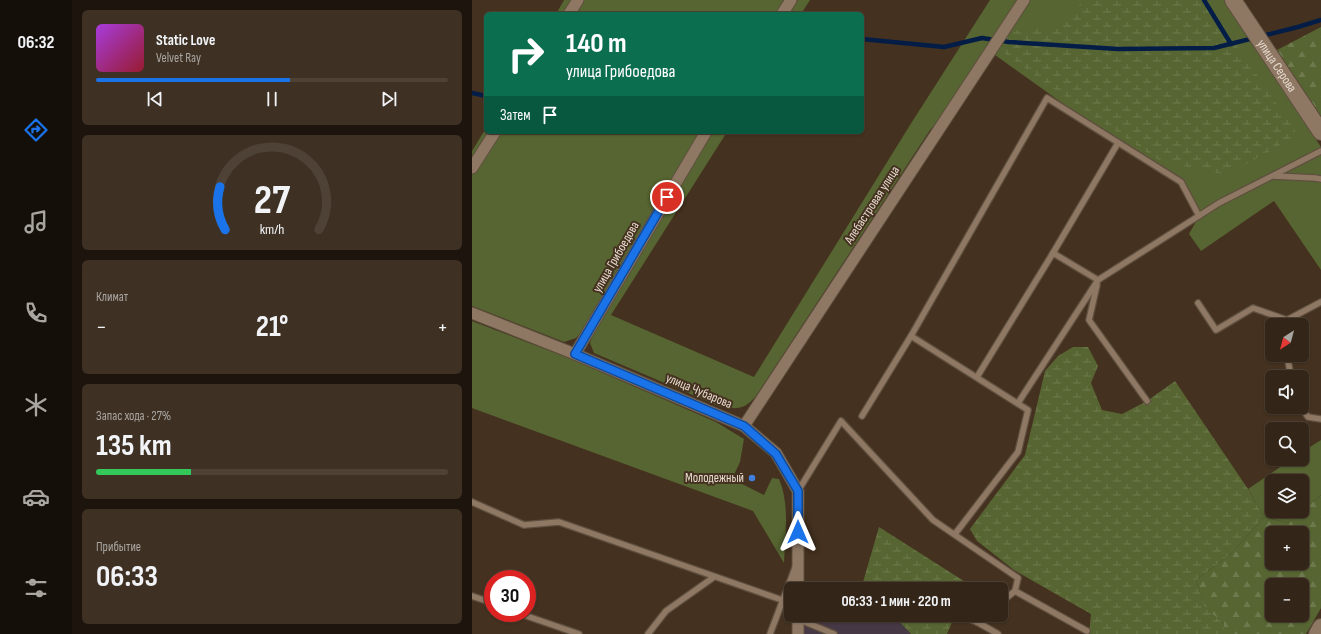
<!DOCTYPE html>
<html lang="ru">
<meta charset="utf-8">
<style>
:root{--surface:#332517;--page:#3e3124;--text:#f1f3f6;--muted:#a9a5a1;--line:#4e4236;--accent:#1a73e8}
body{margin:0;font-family:"Sofia Sans Condensed",sans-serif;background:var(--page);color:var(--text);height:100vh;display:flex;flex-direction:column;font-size:15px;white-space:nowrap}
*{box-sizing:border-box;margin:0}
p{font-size:13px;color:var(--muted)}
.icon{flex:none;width:22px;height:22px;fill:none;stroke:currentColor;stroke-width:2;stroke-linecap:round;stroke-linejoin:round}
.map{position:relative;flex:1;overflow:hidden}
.details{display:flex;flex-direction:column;gap:10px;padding:10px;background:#1c140d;width:400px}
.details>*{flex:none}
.guide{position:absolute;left:12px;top:12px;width:380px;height:122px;border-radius:6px;box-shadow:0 1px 3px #0004,0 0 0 1px var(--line);background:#0b6e4f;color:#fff;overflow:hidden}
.needle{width:26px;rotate:216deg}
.fabs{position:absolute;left:793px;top:318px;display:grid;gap:8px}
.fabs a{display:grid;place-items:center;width:44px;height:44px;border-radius:6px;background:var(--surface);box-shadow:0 1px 3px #0004,0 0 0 1px var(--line);font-size:20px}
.speed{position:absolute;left:12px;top:570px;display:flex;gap:8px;font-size:20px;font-weight:700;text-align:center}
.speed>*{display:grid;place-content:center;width:52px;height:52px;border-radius:50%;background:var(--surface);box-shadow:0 1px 3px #0004,0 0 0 1px var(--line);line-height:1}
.speed .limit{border:6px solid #d22;background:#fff;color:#111}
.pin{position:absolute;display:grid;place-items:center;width:34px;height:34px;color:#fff;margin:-17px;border:2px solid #fff;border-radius:50%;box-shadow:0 1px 4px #0007}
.me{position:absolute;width:44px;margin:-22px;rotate:0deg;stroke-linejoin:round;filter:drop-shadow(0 0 3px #0008)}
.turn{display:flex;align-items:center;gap:14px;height:84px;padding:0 16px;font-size:18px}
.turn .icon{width:52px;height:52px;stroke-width:2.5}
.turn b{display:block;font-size:28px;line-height:34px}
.then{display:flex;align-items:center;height:38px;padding:0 16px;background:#0003;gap:8px;font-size:15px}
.big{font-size:30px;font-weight:700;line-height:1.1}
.details .card{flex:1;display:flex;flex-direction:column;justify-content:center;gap:6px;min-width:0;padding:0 14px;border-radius:6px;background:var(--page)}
.details .dial{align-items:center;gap:0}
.dial svg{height:104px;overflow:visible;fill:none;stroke:var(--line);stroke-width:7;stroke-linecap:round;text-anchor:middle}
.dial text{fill:var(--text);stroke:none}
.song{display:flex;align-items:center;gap:12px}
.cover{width:48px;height:48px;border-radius:6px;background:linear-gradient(135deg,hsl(280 70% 55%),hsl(350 70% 35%))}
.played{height:4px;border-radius:2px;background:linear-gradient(90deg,var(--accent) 55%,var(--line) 55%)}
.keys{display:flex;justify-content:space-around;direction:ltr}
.heat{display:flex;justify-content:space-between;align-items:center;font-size:22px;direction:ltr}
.charge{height:6px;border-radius:3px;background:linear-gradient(90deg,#34c759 27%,var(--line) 0)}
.trip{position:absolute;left:312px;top:582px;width:224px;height:40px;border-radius:6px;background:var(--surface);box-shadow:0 1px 3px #0004,0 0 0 1px var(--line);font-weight:700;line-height:40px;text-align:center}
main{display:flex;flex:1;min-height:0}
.dock{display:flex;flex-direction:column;width:72px;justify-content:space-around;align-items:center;background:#140f09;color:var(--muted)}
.dock .icon{width:28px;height:28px}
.dock .active{color:var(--accent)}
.dock b{font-size:18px;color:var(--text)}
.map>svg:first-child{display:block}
.commercial{fill:#463845}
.grass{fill:#566531;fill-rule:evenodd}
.forest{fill:url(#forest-firs);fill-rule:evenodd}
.wetland{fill:url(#wetland-marsh)}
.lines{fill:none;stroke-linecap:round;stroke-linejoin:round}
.stream{stroke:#041d47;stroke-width:4.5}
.lane-casing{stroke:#5f4f3f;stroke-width:8}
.street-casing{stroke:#5f4f3f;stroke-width:13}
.secondary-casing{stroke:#5f4f3f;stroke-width:18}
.lane{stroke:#8e7863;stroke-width:5.5}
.street{stroke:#8e7863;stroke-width:11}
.secondary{stroke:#8e7863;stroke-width:16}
.route-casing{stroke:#114b97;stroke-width:10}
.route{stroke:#1a73e8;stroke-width:7}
.shop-dot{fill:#3f7fe0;stroke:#44311f;stroke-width:1.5}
.labels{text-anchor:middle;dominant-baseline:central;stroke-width:4;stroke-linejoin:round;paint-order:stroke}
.street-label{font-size:13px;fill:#e8dbd0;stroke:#44311f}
.poi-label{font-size:13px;fill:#e8dbd0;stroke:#44311f;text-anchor:end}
</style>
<main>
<nav class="dock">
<b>06:32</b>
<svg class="icon active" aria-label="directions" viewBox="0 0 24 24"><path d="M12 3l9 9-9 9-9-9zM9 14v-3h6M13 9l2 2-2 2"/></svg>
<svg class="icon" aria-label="music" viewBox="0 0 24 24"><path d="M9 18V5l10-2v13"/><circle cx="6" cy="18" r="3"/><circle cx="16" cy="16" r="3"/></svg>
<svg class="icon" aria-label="phone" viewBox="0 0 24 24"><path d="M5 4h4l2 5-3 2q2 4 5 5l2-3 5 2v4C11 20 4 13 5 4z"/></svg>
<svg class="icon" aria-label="climate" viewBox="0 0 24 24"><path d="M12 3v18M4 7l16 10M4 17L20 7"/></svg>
<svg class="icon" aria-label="car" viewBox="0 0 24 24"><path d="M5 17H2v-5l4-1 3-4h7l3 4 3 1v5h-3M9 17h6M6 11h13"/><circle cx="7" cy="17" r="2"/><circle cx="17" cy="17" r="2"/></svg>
<svg class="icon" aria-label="filters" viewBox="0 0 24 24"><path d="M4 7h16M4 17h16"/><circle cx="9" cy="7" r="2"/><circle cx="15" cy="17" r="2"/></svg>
</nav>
<section class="details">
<div class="card">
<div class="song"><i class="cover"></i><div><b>Static Love</b><p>Velvet Ray</p></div></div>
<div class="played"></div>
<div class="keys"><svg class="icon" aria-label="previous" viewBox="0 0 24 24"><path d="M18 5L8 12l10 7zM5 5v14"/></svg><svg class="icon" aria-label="pause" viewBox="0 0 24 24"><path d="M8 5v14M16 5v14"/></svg><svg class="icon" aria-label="next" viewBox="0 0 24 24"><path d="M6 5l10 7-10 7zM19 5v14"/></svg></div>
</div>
<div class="card dial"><svg viewBox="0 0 100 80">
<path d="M14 69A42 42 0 1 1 86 69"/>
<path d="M14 69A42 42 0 0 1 10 36" stroke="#1a73e8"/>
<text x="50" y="56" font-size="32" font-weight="700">27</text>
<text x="50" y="72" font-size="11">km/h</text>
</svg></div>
<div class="card"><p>Климат</p>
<div class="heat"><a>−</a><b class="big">21°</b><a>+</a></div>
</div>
<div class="card"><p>Запас хода · 27%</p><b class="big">135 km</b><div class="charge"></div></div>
<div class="card"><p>Прибытие</p><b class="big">06:33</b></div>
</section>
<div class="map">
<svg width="849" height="634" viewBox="0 0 849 634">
<defs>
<pattern id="forest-firs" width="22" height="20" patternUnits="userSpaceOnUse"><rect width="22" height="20" fill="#566531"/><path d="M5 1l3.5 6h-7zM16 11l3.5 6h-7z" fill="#6e7a4e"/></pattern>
<pattern id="wetland-marsh" width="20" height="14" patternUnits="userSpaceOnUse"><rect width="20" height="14" fill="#566531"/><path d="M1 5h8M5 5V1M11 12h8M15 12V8" fill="none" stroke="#6e7a4e"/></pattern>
</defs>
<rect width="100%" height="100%" fill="#44311f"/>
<path class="commercial" d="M326,615H339L344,618L346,615H421L439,634H326Z"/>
<g class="grass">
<path d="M92,0H101L92,14H84Z"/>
<path d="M111,0H314L305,14H102Z"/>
<path d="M326,0H338L329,14H316Z"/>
<path d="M518,0H752L849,147V270L802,201L729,251L717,234L727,216L707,184L646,143L516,50L476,111L458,130L284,396C272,410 266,409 249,407L122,353L118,343L122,330L239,132H255L139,315L282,377L438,125Z"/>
<path d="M14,128V132H18L0,160V151Z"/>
<path d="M27,132H228L113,328L104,338L92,342L0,306V175Z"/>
<path d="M0,321L99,359L244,422L272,439L268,462L260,479L292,495L300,478L307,479C318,504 313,536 312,563L281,511L0,408Z"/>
<path d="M849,440V495L816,523L792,517L776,489L820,459H830V452ZM800,481H830V511H800Z"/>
</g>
<g class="forest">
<path d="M849,27V116L805,50Z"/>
<path d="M849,495V608L834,634H752V624L733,608L724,580L759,554L792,517L816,523ZM800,533H830V563H800ZM800,585H830V615H800Z"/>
</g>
<g class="wetland">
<path d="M612,0H734L826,135L755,175L688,161L590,95L522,46L529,35L545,30L587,27Z"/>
<path d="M601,347H616L626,366L619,383L630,410L650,414L675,401L703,381L776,489L792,517L759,554L724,580L733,607L752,624V634H617L619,614L542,570L505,541L498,529L553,455L573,371L586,356Z"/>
<path d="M407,527L495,583L493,589H397L391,582Z"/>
<path d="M421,615H483L475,634H439Z"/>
</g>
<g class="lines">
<g class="stream">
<path d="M732,0L759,44"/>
<path d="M390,39L472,47L510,38L537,42L646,49L742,48L826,27L849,20"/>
<path d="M0,93L14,96"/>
</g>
<g class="lane-casing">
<g id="lane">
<path d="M802,176L843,178L849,179"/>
<path d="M581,253L646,143"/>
<path d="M625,285L617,320L675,401"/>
<path d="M726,303L744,330L781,308L815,320L813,325"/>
<path d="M815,320L849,302"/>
<path d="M815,355L819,377"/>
<path d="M505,377L581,253L626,280"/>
<path d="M546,403L626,280L747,203L849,151"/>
<path d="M829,407L836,417L849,419"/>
<path d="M390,416L439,336"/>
<path d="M326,491L369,421L461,520L546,578L543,591L529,602"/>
<path d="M0,502L52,525L87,522L310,600"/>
<path d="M483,534L546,452L556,410L439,336L575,98L709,182L727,216"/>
<path d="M543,591L615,631"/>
<path d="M0,596L21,603"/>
<path d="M46,613L107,634"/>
<path d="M492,617L505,622L526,634"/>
<path d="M326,619L362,634"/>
<path d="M505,622L514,615"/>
<path d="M176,634L194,611L242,577"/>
<path d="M298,634L323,568"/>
</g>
</g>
<g class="street-casing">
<g id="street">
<path d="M97,14L106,0"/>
<path d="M310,14L319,0"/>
<path d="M0,168L23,132"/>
<path d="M0,313L103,354L272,426L304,453L326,491V589"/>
<path d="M103,354L234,132"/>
<path d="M272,426L552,0"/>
<path d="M326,634V615"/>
</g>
</g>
<g class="secondary-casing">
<g id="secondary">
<path id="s1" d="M761,0L849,132"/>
<path d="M845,634L849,627"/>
</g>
</g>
<use href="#lane" class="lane"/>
<use href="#street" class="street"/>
<use href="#secondary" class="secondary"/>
</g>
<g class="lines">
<g class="route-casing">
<path id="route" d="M195,197L103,354L272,426L304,454L326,491V532"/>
</g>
<use href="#route" class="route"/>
</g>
<circle class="shop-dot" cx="280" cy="478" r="4"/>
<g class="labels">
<g class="street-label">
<text stroke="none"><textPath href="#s1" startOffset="79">улица Серова</textPath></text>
<text transform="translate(400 205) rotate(-57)">Алебастровая улица</text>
<text transform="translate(144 257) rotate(-60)">улица Грибоедова</text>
<text transform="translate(227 391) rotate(23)">улица Чубарова</text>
</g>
<g class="poi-label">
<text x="272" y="478">Молодежный</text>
</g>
</g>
</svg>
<div class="fabs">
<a><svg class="needle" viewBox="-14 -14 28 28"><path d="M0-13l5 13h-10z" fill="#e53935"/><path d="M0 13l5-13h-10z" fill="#a9a5a1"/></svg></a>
<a><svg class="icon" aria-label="sound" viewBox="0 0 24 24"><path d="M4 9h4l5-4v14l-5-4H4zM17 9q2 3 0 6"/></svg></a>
<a><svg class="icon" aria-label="search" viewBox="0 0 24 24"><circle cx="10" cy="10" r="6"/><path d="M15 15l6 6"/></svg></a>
<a><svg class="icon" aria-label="layers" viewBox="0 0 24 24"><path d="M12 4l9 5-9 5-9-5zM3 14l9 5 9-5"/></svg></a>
<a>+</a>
<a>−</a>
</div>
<div class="speed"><div class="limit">30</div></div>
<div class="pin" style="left:195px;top:197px;background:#d93025"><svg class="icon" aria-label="arrive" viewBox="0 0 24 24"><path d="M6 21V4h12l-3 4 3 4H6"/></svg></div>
<svg class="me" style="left:326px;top:532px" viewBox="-20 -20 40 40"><path d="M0-17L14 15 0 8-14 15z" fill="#1a73e8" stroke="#fff" stroke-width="4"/></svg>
<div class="trip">06:33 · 1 мин · 220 m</div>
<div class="guide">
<div class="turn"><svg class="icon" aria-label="right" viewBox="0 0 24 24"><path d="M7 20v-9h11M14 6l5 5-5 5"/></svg><div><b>140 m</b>улица Грибоедова</div></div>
<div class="then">Затем<svg class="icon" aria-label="arrive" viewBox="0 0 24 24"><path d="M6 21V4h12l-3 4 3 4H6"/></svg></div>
</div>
</div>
</main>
